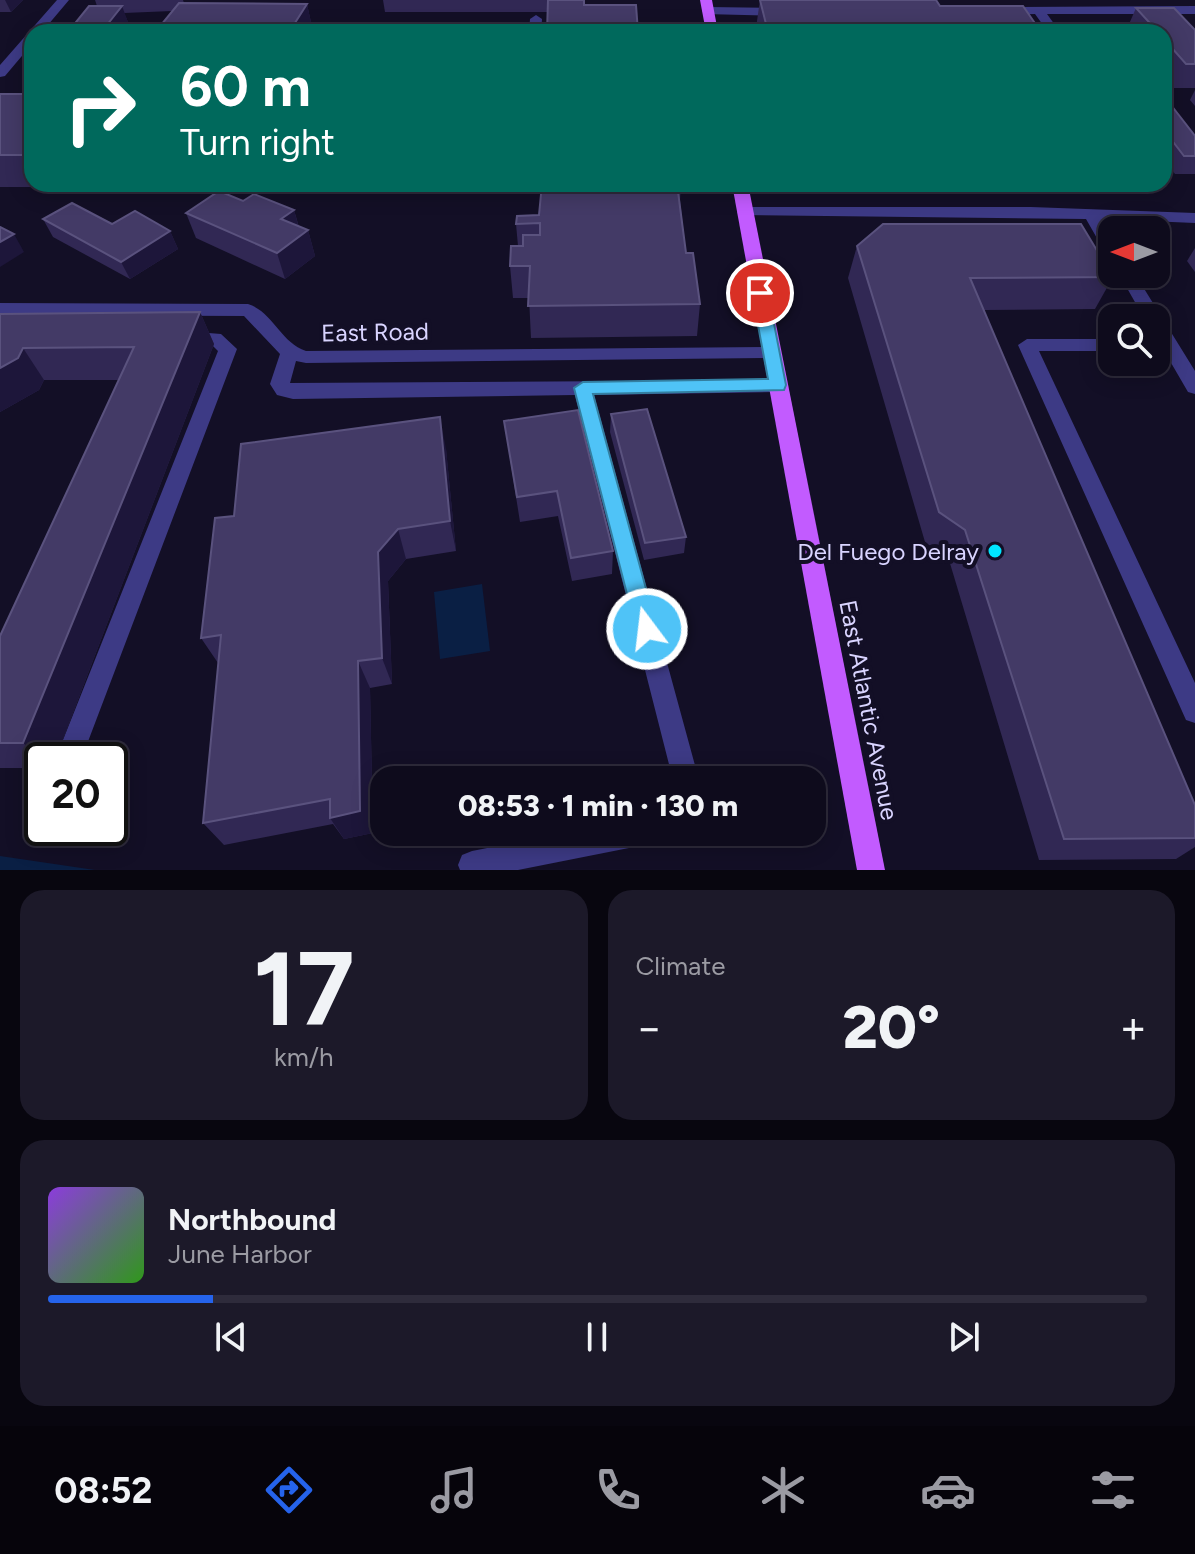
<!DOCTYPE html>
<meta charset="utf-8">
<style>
:root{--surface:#0e0b1c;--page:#1c1929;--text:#f1f3f6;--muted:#9b9ba3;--line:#2e2b3b;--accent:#2563eb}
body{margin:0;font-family:Figtree,sans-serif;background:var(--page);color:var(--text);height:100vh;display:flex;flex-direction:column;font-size:30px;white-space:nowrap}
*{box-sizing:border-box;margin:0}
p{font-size:26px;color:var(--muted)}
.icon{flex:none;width:44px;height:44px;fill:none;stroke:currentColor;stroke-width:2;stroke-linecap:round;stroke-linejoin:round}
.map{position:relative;height:870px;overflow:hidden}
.sheet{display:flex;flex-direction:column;gap:20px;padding:20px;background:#08060f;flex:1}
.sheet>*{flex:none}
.banner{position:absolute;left:24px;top:24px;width:1148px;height:168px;border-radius:24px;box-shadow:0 4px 20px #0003,0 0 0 2px var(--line);background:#00695c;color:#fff;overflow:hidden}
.needle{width:52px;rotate:270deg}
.buttons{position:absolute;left:1098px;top:216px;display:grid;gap:16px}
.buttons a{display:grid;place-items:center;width:72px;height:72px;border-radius:16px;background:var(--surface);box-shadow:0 4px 20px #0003,0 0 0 2px var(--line);font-size:40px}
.speed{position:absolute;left:24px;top:742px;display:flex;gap:16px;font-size:40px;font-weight:700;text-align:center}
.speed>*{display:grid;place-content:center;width:104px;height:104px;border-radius:50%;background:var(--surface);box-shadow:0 4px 20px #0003,0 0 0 2px var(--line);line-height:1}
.speed .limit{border:4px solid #111;border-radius:12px;background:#fff;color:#111}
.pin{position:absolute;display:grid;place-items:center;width:68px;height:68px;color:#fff;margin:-34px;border:4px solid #fff;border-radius:50%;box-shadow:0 2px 8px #0007}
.me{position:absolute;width:88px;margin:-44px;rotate:345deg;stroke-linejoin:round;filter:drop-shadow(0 0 6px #0008)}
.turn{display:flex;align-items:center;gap:28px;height:168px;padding:0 24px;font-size:36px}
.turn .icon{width:104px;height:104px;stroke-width:2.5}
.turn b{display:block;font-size:56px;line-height:68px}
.big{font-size:60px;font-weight:800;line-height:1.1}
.sheet .widget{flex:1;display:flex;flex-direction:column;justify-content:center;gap:12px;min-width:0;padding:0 28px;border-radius:24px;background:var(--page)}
.sheet .dial{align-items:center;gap:0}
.dial b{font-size:104px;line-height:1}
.song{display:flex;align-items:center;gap:24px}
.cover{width:96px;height:96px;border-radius:12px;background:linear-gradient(135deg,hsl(270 70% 55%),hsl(110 70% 35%))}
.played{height:8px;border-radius:4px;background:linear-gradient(90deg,var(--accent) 15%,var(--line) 15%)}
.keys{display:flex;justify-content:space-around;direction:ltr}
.heat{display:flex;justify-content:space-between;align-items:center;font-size:44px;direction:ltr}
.sheet .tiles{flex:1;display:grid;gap:20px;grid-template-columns:1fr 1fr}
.widget:last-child{grid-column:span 2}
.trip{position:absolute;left:370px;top:766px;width:456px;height:80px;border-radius:24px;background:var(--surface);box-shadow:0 4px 20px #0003,0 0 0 2px var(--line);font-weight:800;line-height:80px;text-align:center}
.menu{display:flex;height:128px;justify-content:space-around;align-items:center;background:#06040b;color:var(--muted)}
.menu .icon{width:56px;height:56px}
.menu .active{color:var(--accent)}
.menu b{font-size:36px;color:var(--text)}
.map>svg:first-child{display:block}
.water{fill:#0a1f44}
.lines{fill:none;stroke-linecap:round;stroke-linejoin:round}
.minor{fill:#3d3a85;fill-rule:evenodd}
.major{fill:#c25bff;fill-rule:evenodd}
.wall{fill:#312854}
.shaded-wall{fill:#1d163a}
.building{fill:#433a66;stroke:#5a527e;stroke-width:2}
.route{fill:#4fc3f7;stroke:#337fa1;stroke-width:2}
.poi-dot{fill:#00e5ff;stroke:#130f26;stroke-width:3}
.labels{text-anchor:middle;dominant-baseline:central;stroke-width:8;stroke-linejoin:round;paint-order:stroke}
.street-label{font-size:24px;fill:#d9d4ff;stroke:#130f26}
.poi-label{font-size:24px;fill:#d9d4ff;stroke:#130f26;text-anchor:end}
</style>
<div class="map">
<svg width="1195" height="870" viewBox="0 0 1195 870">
<rect width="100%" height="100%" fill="#130f26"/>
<g class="water">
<path d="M482,584L490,651L440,659L434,592Z"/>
<path d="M0,856L95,870H0Z"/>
</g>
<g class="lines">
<g class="minor">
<path d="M57,0H69L42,32H32V44L5,76L0,77V65Z"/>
<path d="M1195,6V14H1047L1060,32H1048L1035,14L1000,15L994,11L1000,7Z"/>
<path d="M708,7L784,8L790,12L784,16L704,14L702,11Z"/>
<path d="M536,15L542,19L541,32H529L530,19Z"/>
<path d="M745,207H1031L1195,213V223L1102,219L1112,236V255L1106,254L1086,219L739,215L737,212Z"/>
<path d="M1119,274H1135L1195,371V394L1188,392L1156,337V318H1144Z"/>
<path d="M0,303L248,304C273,312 280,342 306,351L778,347L780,352L771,358L306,363L296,361L290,383L785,380L788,385L778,392L594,395L699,780H673L575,395L293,399L277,395L270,384L280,354L244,316L0,315Z"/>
<path d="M184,331L221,334L237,349L81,760H55L218,351L211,344L178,341L175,337Z"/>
<path d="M1027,339H1112V351H1039L1195,683V723L1186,720L1018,345Z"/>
<path d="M569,832H653L649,842L639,846L518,870H460L458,865L462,855L472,851Z"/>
</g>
<g class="major">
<path d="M700,0H712L718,32H706Z"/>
<path d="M732,184H748L885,870H857Z"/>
</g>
</g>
<g class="wall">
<path d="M0,0H23L11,12H0Z"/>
<path d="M95,0H183L184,3L307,4L312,27L309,32H164L161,25L172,11L124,13L128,22L122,30L68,32L97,6Z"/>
<path d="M383,0H584L548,12H385Z"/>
<path d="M744,0H936L940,6L1041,32H757L756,28L760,0Z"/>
<path d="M1136,8L1195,30V88H1174L1164,76V32H1127L1126,31Z"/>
<path d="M1195,90V106L1190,100Z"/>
<path d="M0,94H32V184H139L138,187H0Z"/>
<path d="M1164,96L1195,136V174H1175L1164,159Z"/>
<path d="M170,184H226L225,187L170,186Z"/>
<path d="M531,184H681L680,200L686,253L700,304L697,336L531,338L529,298H513L510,266L518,246L516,224L539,215L541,194H532Z"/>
<path d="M243,201L294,210L299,227L308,230L315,256L285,279L196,238L186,213Z"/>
<path d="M43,219L112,224L170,231L178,249L130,279L53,237Z"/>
<path d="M857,246L1113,277L1095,309L984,310L1195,805V847L1176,859L1039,860L949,560L925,542L848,278Z"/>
<path d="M1195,248V272L1187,261Z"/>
<path d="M200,312L214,344L55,760H42V768H0V636L119,380H44L39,390L0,412V314Z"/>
<path d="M611,414L686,537L684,553L644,560L610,432Z"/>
<path d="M504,421L613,551L612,574L572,581L558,516L520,522Z"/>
<path d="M446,449L456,551L406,559L388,581L392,684L370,688L373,833L344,839L333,824L224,845L203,823L218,663L201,638L234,516Z"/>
</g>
<g class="shaded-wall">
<path d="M5,0H23L11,12Z"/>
<path d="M307,4L312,27L309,32H295L293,26Z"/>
<path d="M122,6L128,22L120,32L103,30Z"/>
<path d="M294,210L301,235L308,230L315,256L285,279L277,253L281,219Z"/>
<path d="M170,231L178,249L130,279L121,262Z"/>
<path d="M14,234L24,252L0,267V242Z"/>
<path d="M200,312L214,344L55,760H43L23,743Z"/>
<path d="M23,348L44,380L39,390L0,412V368Z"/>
<path d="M440,417L446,449L456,551L450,521Z"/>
<path d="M398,529L406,559L388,581L392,684L382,658L378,552Z"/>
<path d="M358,661L370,688L373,833L344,839L330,818Z"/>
</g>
<g class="building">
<path d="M548,0H584V5H636L638,32H547Z"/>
<path d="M760,0H936L940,6H1023L1041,32H768Z"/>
<path d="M179,3L307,4L293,26H282L278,32H171L176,25H161Z"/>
<path d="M89,6H122L103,30H142L141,32H68Z"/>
<path d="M1136,8H1174L1195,30V64H1186L1164,39V32H1158Z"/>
<path d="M370,26H428L426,32H367Z"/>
<rect x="0" y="94" width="32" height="61"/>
<path d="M1164,96L1195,136V156H1184L1164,130Z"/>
<path d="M542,184H677L686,253H693L700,304L528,306L530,266H510L511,246H523V235H540V223L516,224L517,216L539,215Z"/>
<path d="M219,191L243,201L254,194L294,210L281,219L308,230L277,253L186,213Z"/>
<path d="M72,203L112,224L135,211L170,231L121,262L43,219Z"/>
<path d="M883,224H1081L1113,277L970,278L1195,805V838L1064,839L965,530L939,512L857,246Z"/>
<path d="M0,227L14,234L0,242Z"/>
<path d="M200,312L23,743H0V636L134,347L23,348L18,358L0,368V314Z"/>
<path d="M647,409L686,537L645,543L611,414Z"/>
<path d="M578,410L613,551L571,558L557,491L517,497L504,421Z"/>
<path d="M440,417L450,521L398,529L378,552L382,658L358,661L360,811L330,818V799L203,823L221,635L201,638L215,518L234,516L241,444Z"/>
</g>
<path class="route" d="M760,287L768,293L786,385L784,390L593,394L657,629L654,636L647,639L639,636L636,629L574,388L583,382L768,379L752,293Z"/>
<circle class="poi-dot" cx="995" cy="551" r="8"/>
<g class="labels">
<g class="street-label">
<text transform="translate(375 332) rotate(-1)">East Road</text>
<text transform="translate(869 710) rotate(79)">East Atlantic Avenue</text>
</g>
<g class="poi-label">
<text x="979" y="551">Del Fuego Delray</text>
</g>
</g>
</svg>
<div class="buttons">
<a><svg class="needle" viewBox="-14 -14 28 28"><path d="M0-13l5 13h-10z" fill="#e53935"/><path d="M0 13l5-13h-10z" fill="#9b9ba3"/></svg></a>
<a><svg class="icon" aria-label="search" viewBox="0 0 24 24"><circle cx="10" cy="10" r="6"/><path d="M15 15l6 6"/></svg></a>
</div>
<div class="speed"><div class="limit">20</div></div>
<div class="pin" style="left:760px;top:293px;background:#d93025"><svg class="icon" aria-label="arrive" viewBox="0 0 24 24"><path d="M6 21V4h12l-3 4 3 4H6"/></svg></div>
<svg class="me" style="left:647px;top:629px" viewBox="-20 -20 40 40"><circle r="17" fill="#4fc3f7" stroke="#fff" stroke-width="3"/><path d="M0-11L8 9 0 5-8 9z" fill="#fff"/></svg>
<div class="trip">08:53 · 1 min · 130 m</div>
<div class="banner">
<div class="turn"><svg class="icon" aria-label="right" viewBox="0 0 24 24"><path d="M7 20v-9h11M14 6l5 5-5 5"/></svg><div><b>60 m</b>Turn right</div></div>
</div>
</div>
<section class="sheet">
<div class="tiles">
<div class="widget dial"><b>17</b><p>km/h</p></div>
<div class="widget"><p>Climate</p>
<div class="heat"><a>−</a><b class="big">20°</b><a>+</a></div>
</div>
<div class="widget">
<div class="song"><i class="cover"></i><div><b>Northbound</b><p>June Harbor</p></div></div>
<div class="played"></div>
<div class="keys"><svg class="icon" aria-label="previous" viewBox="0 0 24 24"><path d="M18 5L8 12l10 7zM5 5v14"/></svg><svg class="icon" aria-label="pause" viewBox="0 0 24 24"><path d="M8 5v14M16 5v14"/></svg><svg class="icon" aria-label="next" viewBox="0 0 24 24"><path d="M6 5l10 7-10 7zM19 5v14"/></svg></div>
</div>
</div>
</section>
<nav class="menu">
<b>08:52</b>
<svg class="icon active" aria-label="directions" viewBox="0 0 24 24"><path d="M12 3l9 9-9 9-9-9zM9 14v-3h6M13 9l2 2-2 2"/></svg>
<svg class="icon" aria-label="music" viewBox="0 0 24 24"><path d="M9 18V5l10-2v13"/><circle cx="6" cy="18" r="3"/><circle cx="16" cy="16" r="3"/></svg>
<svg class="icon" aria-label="phone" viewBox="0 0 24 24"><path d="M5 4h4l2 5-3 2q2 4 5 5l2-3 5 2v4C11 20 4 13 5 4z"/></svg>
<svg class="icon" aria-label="climate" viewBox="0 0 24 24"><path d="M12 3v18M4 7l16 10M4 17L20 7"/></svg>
<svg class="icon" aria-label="car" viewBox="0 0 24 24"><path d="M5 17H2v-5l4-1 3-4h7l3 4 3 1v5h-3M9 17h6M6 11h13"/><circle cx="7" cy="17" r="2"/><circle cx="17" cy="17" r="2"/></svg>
<svg class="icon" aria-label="filters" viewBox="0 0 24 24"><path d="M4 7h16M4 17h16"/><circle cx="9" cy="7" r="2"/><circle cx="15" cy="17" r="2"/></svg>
</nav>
